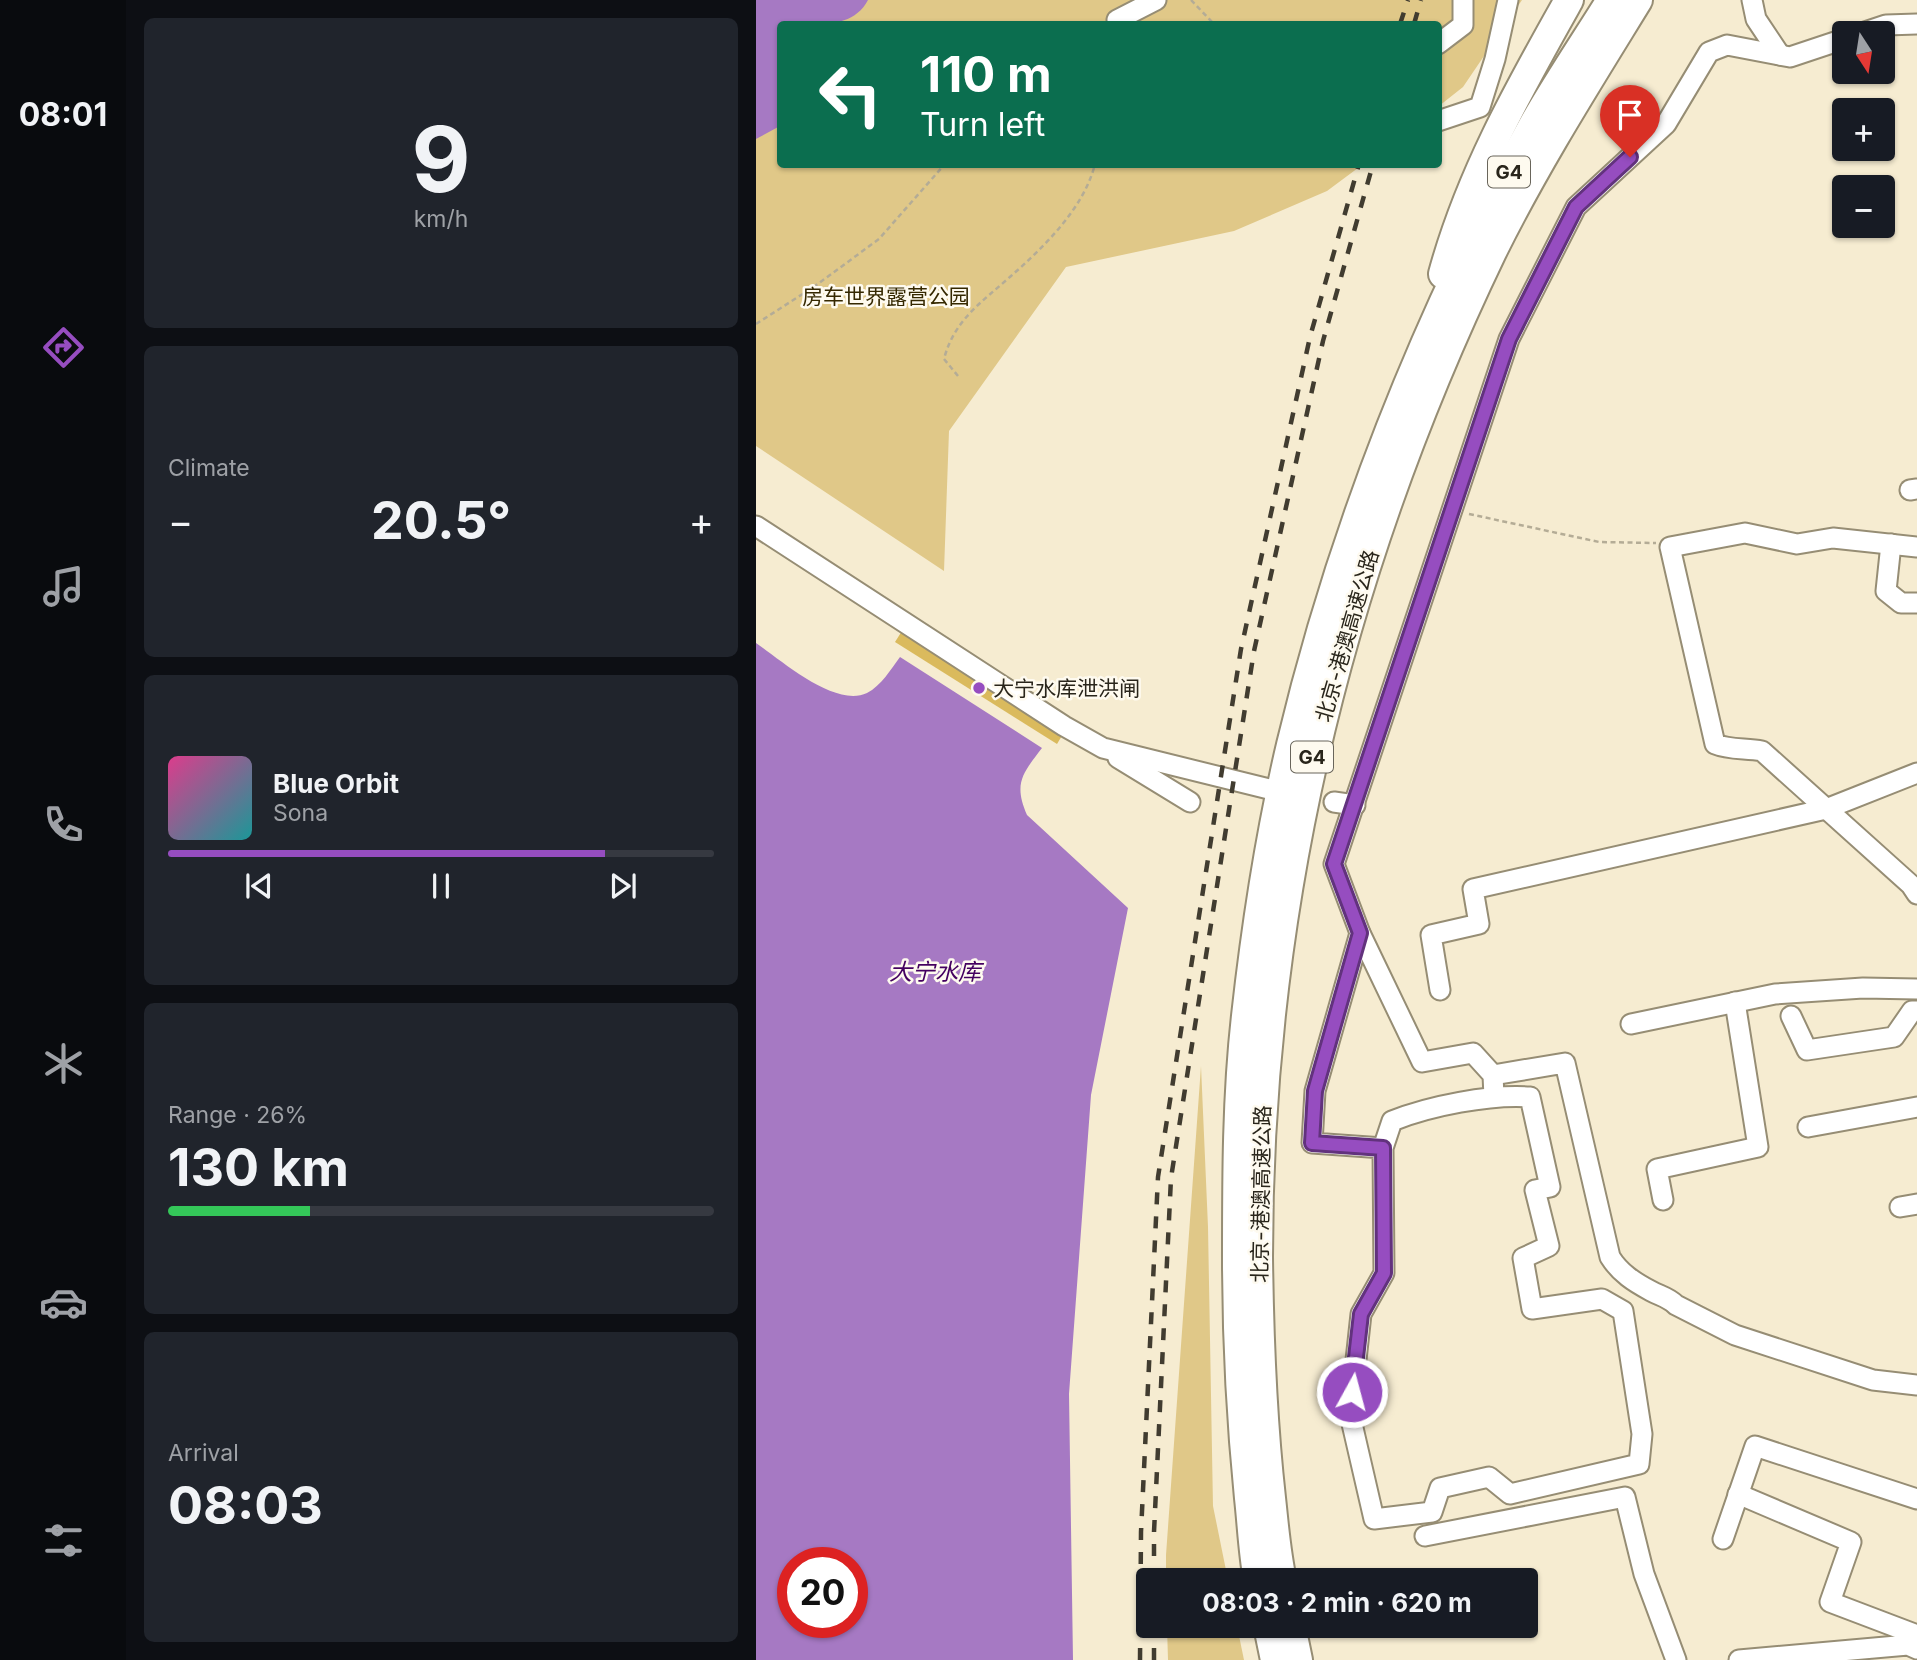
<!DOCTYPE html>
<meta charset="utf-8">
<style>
:root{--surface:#171b24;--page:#20242c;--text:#f1f3f6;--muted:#9ea1a6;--line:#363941;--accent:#964dc0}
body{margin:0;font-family:Inter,"Noto Sans SC",sans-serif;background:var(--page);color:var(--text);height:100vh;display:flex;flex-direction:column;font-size:26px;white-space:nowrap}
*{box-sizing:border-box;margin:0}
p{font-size:23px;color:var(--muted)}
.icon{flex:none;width:38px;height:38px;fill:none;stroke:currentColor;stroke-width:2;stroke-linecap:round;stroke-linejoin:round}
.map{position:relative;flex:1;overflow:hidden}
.panel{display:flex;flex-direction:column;gap:18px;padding:18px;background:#0d0f14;width:630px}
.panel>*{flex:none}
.guide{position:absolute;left:21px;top:21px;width:665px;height:147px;border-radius:7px;box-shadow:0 2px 5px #0004;background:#0b6e4f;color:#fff;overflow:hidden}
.needle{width:46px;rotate:168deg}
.tools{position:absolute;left:1076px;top:21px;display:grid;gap:14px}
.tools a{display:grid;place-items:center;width:63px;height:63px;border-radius:7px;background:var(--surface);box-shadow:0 2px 5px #0004;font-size:35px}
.speed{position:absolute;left:21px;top:1547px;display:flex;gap:14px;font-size:35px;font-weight:700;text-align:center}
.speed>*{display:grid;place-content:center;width:91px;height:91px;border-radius:50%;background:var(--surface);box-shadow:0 2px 5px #0004;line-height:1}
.speed .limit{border:10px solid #d22;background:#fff;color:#111}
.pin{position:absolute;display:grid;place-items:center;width:60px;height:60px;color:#fff;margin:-72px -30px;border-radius:50% 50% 50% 0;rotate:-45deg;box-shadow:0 0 7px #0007}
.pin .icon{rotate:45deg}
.me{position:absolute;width:77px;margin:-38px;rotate:7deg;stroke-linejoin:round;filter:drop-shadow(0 0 5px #0008)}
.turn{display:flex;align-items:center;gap:24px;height:147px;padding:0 28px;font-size:32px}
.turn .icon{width:91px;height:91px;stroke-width:2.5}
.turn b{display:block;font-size:49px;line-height:60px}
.big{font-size:52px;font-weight:700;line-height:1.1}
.panel .card{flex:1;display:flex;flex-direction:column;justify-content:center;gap:10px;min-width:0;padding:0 24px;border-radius:10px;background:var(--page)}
.panel .dial{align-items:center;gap:0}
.dial b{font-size:91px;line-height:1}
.song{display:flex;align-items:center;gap:21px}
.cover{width:84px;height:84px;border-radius:10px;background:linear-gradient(135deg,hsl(330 70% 55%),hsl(180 70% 35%))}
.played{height:7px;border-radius:4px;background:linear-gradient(90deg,var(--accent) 80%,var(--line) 80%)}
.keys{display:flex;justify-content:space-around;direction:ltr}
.heat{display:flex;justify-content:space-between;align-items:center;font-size:38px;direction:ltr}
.charge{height:10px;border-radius:5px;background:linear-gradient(90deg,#34c759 26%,var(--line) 0)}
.trip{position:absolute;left:380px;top:1568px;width:402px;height:70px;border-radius:7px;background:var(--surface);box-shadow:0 2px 5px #0004;font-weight:700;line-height:70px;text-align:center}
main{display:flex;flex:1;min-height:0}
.dock{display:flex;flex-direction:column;width:126px;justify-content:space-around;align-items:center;background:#090b0e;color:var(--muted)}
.dock .icon{width:49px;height:49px}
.dock .selected{color:var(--accent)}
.dock b{font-size:32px;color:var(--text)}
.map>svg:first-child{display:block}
.green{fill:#e0c888}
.water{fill:#a679c3;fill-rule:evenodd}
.building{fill:#daba5d}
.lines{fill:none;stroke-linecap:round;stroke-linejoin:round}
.minor-casing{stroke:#968d74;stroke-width:23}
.highway-casing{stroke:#968d74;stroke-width:32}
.path{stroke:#b4ac96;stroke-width:2.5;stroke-dasharray:5 3.5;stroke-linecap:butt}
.minor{stroke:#fff;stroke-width:19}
.highway{stroke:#fff;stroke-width:28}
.rail{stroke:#413c30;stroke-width:4.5;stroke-dasharray:12 12;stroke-linecap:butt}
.route-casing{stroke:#62327d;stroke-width:18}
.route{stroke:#964dc0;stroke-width:12}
.poi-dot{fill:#964dc0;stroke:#fefaef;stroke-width:2.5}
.labels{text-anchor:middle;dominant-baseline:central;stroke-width:5;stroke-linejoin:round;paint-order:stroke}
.shield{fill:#fefaef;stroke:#69655b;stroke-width:2}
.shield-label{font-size:19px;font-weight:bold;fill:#29251b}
.park-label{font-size:21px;fill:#352800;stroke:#fefaef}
.street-label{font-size:21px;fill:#29251b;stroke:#fefaef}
.poi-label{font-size:21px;fill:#29251b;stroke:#fefaef;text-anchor:start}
.water-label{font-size:23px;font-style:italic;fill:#440060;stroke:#fefaef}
</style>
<main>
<nav class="dock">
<b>08:01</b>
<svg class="icon selected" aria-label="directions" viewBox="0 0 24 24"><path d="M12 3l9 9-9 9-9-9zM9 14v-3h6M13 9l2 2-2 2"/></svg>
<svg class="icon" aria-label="music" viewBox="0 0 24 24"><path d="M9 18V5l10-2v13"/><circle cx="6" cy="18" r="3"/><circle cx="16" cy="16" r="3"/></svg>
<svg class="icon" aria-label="phone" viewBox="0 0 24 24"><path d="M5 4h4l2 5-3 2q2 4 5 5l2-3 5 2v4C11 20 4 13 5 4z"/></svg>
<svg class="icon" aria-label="climate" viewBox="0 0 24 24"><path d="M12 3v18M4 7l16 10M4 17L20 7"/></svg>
<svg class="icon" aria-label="car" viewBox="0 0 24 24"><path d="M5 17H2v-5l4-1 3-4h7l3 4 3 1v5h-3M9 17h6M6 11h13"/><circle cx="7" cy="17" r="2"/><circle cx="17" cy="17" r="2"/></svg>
<svg class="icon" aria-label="filters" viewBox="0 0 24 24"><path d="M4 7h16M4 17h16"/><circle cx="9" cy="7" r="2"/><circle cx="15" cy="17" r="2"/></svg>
</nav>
<section class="panel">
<div class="card dial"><b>9</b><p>km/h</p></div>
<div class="card"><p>Climate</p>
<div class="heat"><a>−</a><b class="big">20.5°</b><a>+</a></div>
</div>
<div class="card">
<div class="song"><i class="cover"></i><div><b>Blue Orbit</b><p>Sona</p></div></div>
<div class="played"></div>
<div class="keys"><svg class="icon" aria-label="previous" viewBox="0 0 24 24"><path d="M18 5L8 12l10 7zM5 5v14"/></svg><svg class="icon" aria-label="pause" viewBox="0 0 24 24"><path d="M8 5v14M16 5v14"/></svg><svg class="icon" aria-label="next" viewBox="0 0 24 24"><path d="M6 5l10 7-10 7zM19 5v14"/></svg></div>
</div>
<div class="card"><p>Range · 26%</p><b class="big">130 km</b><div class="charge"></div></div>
<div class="card"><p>Arrival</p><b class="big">08:03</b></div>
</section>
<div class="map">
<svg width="1161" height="1660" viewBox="0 0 1161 1660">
<rect width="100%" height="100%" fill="#f6ecd1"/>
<g class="green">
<path d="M0,0H766L707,87L683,106L682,24H24V164L606,165L571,191L478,231L310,267L193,431L188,571L0,446Z"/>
<path d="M445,1066L452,1227L457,1506L472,1580H410V1555Z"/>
<path d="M411,1626H481L488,1660H412Z"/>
</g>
<g class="water">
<path d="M0,0H112C96,31 55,24 24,24V126L0,139Z"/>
<path d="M0,643C26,661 79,708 111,693C125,686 135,669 144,657L286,748C267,773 257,783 271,815L372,908L335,1095L313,1394L317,1660H0ZM37,1563H96V1622H37Z"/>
</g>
<path class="building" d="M146,631L307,734L301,744L139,642Z"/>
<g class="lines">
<g class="minor-casing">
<g id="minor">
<path d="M996,0L1000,19L1024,55"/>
<path d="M361,20L400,0"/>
<path d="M1106,33L1130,25L1161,24"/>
<path d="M682,44L707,25V0"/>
<path d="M682,121L724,107L739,59L752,0"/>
<path d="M1154,490L1161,489"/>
<path d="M0,526L308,726L347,748L513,789"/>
<path d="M1135,544L1130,591L1145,603H1161"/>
<path d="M1161,547L1077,538L1041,544L989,533L914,547L959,744C973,750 990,748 1006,751L1155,885L1161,894"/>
<path d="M362,758L434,802"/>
<path d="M578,802L599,805"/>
<path d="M604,933L559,1091L556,1143L627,1148L628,1273L605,1314L594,1415L618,1519L676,1512L684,1488L733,1477L754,1494L883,1464L886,1434L867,1311L846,1299L776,1309L767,1258L793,1246L779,1190L794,1187L774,1097C734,1094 673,1106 636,1121L627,1148"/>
<path d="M684,990L675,935L723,924L717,889L1070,809L1161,773"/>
<path d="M1035,1016L1051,1050L1138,1037L1156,1011H1161"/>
<path d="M875,1024L1019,994L1107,988L1161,989"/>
<path d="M737,1075L809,1063L854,1257C864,1273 878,1282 895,1291C904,1296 912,1297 920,1305L979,1335L1117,1380L1161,1385"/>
<path d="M738,1097L737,1075L717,1053L666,1062L604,933L578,864L753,339L820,207L910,124L953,52L971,45L1034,57L1088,39"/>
<path d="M1052,1127L1161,1107"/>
<path d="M907,1200L901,1169L1002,1147L979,1002"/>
<path d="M1144,1207L1161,1204"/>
<path d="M982,1494L1095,1542L1074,1602L1161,1635"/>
<path d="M669,1536L869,1497L888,1574L920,1660"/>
<path d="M967,1539L999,1446L1161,1499"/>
<path d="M983,1660L1152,1645L1161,1649"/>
</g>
</g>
<g class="highway-casing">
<g id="highway">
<path d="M687,274C714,175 763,89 813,0"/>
<path d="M502,1580C497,1553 496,1525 493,1498C485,1418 481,1337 481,1257C481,1177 481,1096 490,1016C500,926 514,834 535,745C586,531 669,320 776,127C800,84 829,42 855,0"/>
<path d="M526,1580C520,1553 518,1525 515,1498C506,1418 503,1337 502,1257C502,904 583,570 736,252C779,165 831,83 882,0"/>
<path d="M512,1626L519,1660"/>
<path d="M535,1626L542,1660"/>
</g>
</g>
<g class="path">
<path d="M435,0L458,24"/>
<path d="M0,324L59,286L123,239L189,164"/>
<path d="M202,376L188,359C198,320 226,302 255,276C288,247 328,208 339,164"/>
<path d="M713,514L843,542L900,543"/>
</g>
<use href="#minor" class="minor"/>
<use href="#highway" class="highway"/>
<g class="rail">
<path d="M644,24L652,0"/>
<path d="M658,24L665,0"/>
<path d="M398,1580V1532L415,1178L498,651L567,341L617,164"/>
<path d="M384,1660L385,1532L402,1177L485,649L554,337L603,164"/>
<path d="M398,1660V1626"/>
</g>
</g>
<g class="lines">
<g class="route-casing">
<path id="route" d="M596,1392L605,1314L628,1273L627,1148L556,1143L559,1091L604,933L578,864L753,339L820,207L874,157"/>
</g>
<use href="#route" class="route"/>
</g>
<circle class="poi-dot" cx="223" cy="688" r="7"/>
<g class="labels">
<g class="shield">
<rect x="732" y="156.5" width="42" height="31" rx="5"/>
<rect x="535" y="741.5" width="42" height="31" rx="5"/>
</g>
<g class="shield-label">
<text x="753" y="172">G4</text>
<text x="556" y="757">G4</text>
</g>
<g class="park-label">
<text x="130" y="296">房车世界露营公园</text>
</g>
<g class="street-label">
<text transform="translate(591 636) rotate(-74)">北京-港澳高速公路</text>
<text transform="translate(505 1194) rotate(-89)">北京-港澳高速公路</text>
</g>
<g class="poi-label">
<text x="237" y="688">大宁水库泄洪闸</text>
</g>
<g class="water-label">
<text x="179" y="972">大宁水库</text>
</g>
</g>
</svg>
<div class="tools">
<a><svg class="needle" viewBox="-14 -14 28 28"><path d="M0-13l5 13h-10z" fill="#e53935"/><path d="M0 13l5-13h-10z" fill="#9ea1a6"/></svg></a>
<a>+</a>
<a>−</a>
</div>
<div class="speed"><div class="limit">20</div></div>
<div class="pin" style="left:874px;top:157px;background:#d93025"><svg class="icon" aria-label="arrive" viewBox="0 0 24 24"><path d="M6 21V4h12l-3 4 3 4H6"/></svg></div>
<svg class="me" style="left:596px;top:1392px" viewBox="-20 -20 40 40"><circle r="17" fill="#964dc0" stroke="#fff" stroke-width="3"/><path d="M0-11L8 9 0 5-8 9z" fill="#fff"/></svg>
<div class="trip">08:03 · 2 min · 620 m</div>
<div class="guide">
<div class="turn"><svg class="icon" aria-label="left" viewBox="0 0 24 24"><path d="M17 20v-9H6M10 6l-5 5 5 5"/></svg><div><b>110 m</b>Turn left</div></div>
</div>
</div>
</main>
